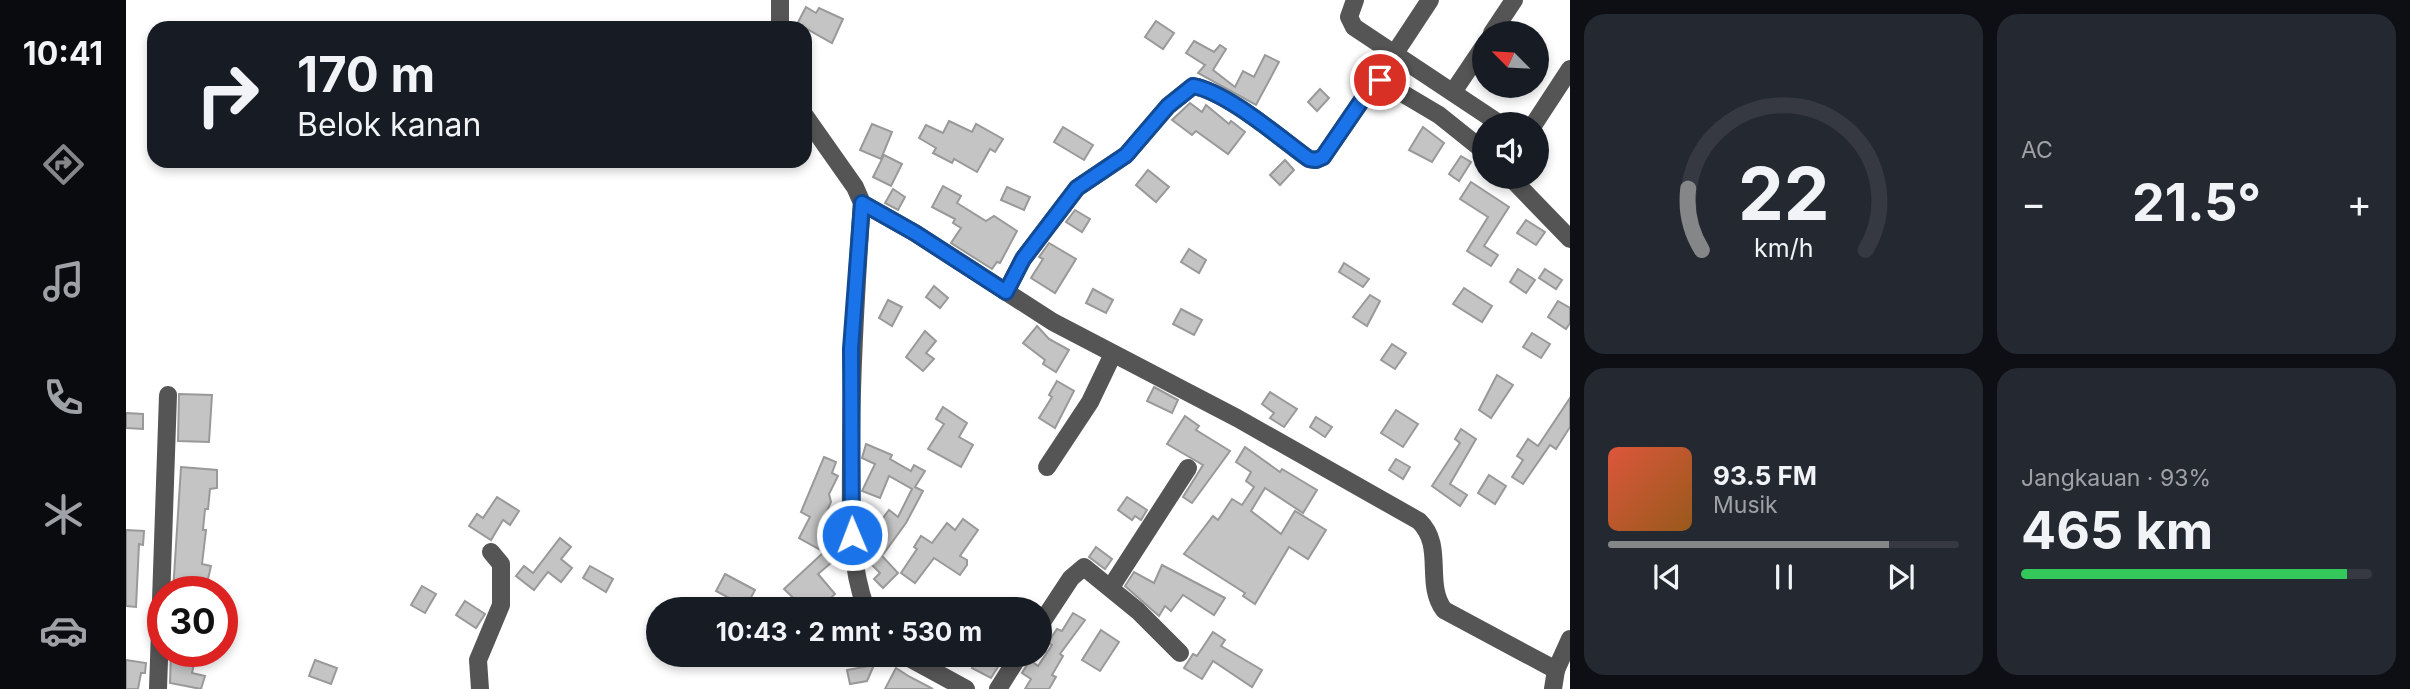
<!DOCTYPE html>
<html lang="id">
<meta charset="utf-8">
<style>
:root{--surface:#171b24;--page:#242831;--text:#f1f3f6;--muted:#9ea1a6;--line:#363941;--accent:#858687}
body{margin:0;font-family:Inter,sans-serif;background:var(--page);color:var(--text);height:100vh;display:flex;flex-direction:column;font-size:26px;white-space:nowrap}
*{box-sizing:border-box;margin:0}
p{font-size:23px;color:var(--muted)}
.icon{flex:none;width:38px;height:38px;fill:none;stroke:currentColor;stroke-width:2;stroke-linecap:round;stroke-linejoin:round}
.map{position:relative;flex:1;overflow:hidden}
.drawer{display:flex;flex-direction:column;gap:14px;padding:14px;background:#0d0f14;width:840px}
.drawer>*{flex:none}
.hud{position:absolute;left:21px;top:21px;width:665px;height:147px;border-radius:21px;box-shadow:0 4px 10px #0003;background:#171b24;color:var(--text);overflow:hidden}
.needle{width:46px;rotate:294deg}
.tools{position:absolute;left:1346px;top:21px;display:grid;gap:14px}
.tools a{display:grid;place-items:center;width:77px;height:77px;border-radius:50%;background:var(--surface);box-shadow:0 4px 10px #0003;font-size:35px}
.speed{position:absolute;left:21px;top:576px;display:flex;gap:14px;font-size:35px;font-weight:700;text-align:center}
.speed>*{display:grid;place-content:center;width:91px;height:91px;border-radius:50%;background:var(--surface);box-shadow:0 4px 10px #0003;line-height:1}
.speed .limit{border:10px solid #d22;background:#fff;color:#111}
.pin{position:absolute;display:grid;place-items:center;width:60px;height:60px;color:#fff;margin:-30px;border:4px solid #fff;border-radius:50%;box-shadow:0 2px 7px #0007}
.me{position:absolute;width:77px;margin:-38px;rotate:359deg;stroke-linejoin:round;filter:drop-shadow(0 0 5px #0008)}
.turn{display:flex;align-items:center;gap:24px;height:147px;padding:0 35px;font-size:32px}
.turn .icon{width:91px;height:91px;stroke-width:2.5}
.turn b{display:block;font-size:49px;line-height:60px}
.big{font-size:52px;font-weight:700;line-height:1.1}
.drawer .card{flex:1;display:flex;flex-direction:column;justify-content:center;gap:10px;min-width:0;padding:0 24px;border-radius:21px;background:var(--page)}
.drawer .dial{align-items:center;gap:0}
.dial svg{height:182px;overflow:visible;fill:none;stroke:var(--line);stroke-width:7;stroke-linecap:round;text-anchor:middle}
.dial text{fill:var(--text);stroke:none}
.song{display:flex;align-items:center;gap:21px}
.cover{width:84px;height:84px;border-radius:10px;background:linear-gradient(135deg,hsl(10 70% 55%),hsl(30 70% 35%))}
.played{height:7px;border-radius:4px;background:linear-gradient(90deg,var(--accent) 80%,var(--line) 80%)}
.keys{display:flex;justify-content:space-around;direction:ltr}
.heat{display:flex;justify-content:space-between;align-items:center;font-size:38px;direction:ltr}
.charge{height:10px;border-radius:5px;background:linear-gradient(90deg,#34c759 93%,var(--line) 0)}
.drawer .tiles{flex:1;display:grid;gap:14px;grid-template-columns:repeat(2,1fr)}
.trip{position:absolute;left:520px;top:597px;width:406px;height:70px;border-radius:35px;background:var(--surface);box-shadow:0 4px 10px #0003;font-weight:700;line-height:70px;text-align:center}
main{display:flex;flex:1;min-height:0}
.dock{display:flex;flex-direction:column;width:126px;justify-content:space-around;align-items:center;background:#090b0e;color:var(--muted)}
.dock .icon{width:49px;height:49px}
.dock .selected{color:var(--accent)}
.dock b{font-size:32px;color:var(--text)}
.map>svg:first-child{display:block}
.building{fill:#c4c4c4;stroke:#999;stroke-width:2}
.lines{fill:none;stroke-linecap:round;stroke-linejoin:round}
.minor{stroke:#555;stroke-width:18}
.route-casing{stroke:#114b97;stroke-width:18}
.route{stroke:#1a73e8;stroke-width:12}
</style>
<main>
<nav class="dock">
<b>10:41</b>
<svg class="icon selected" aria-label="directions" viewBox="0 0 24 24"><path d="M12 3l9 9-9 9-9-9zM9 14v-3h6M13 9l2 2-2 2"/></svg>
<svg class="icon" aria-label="music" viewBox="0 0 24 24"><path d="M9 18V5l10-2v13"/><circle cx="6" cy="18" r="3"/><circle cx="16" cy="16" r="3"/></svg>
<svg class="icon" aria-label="phone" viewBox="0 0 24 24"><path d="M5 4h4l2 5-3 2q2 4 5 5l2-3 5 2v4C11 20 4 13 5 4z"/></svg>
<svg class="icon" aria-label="climate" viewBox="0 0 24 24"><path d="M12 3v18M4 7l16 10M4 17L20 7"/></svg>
<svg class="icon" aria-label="car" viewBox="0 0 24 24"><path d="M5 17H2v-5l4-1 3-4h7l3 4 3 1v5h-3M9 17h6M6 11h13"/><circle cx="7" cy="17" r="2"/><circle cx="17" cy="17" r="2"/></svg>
</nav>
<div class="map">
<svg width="1444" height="689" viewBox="0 0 1444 689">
<rect width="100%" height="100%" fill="#fff"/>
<g class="building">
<path d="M680,7L690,13L693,8L717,19L706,43L679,28H669Z"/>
<path d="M1030,21L1048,33L1037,49L1019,37Z"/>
<path d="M1068,41L1088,52L1094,45L1100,49L1087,70L1109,87L1117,71L1128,77L1139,55L1153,62L1130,105L1072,73L1079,65L1060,53Z"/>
<path d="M1194,89L1203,98L1191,111L1182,102Z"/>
<path d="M1064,103L1076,112L1080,105L1103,124L1105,121L1119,132L1102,154L1070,131L1066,135L1046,120Z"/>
<path d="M823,121L846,132L850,124L877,139L869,152L864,149L851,172L828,159L826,163L807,153L810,148L793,138L800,125L817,133Z"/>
<path d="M746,124L766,132L755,159L734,150Z"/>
<path d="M937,127L967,145L958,160L928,142Z"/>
<path d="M1297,127L1318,143L1306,162L1283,150Z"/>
<path d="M758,155L776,164L765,186L747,177Z"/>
<path d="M1335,156L1345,162L1333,181L1323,174Z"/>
<path d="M1159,160L1168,170L1154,185L1144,175Z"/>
<path d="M1022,170L1043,187L1030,202L1010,185Z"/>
<path d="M1345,182L1383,207L1358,246L1372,255L1365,266L1341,251L1362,217L1334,199Z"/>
<path d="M817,186L835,196L831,203L860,221L868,216L891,231L874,263L871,262L866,269L825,243L835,228L827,223L829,219L806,207Z"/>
<path d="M881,187L904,197L898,210L875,200Z"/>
<path d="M767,189L779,197L772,210L759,203Z"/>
<path d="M949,210L964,219L956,232L940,222Z"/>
<path d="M1400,220L1419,232L1410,245L1391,233Z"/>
<path d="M923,243L950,259L929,293L905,278L917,259L913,257Z"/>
<path d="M1063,249L1080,260L1073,273L1055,262Z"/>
<path d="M1218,263L1243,279L1237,287L1213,272Z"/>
<path d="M1392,269L1409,280L1400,293L1384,282Z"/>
<path d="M1419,269L1436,280L1430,289L1413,278Z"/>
<path d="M808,286L822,298L814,308L800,297Z"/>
<path d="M1338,288L1366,306L1356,322L1327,304Z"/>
<path d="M967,289L987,300L980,313L960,303Z"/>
<path d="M1244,295L1254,301L1241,326L1227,317Z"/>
<path d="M762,300L776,307L766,326L753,318Z"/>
<path d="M1432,301L1444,308V323L1440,329L1422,317Z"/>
<path d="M1055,309L1076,320L1068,335L1047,324Z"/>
<path d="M911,326L923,339L943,350L930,372L917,364L919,360L897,343Z"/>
<path d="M799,331L810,341L800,353L808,359L797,371L780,357Z"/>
<path d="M1406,333L1424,344L1415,358L1397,347Z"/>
<path d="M1266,344L1280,353L1269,369L1255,360Z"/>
<path d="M1371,375L1387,385L1365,418L1353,410Z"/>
<path d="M931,381L948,391L929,428L913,418L926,397L923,395Z"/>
<path d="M1028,387L1052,400L1046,413L1021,401Z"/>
<path d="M1144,392L1171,409L1158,427L1144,418L1148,413L1136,404Z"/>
<path d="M53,394L86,395L83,442L52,441Z"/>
<path d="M1444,398V427L1430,449L1424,445L1397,484L1386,477L1397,460L1391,456L1402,439L1412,446Z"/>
<path d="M817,407L841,423L833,437L847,445L835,467L802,449L818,424L810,419Z"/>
<path d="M1270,410L1292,424L1277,447L1255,433Z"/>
<path d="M0,413L17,414V429L0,428Z"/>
<path d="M1059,416L1073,426L1070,430L1104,451L1066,503L1057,497L1077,465L1041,444Z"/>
<path d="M1190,417L1206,427L1199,437L1184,427Z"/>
<path d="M1335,429L1350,439L1324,484L1341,495L1334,506L1306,486L1334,443L1329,439Z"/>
<path d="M740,444L766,455L764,459L785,471L788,465L799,471L789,487L797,491L780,523L756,556L772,573L757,588L748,579L754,573L743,562L750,555L738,546V538L743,532L745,534L763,510L772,517L786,489L763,476L754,498L736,491L749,464L736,458Z"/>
<path d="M1119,447L1154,472L1156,469L1191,490L1177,513L1139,488L1125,511L1155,534L1169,511L1200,530L1182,559L1163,547L1129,604L1117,596L1119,593L1058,554L1087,516L1092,520L1106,499L1116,505L1128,487L1120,481L1125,472L1110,462Z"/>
<path d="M698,457L710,462L706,473L712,476L703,494L705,502L694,527L699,529L695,536L709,543L715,538V542L705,563L692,574L709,594L693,609H679L658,589L698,552L673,538L684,517L675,512Z"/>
<path d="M1270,459L1284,467L1277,479L1263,470Z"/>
<path d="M55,467L91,470V488L84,489L82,509H79L77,530H80L76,564L85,566L79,592H47Z"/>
<path d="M1363,475L1380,486L1369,504L1352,493Z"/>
<path d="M371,497L393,511L384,525L377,520L365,540L343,526L351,514L357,518Z"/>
<path d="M1001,497L1021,510L1015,520L1009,516L1006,520L992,510Z"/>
<path d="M837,519L852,530L834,556L841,560V565L834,575L808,558L789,583L775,573L791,549L788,547L795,536L806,543L821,523L829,530Z"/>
<path d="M0,530L18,531L17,545L13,544L10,607L0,606Z"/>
<path d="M434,538L445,547L435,559L446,568L435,582L422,572L408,590L390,576L398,566L407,573Z"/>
<path d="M970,547L986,559L979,569L963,557Z"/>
<path d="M1036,565L1099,598L1088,615L1057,595L1045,611L1039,606L1033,616L999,586L1008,572L1028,583Z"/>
<path d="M464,566L487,579L480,592L457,578Z"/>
<path d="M599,574L629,590L620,607L590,591Z"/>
<path d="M296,586L310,594L299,613L285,605Z"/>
<path d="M339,601L359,614L350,628L330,615Z"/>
<path d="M947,613L959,620L934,654L937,656L926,675L930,677L923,689H899L905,679L896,673L904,660L912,666L926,645L922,642L931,629L936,631Z"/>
<path d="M975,630L993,642L974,671L956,660Z"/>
<path d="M1087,632L1099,640L1095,646L1136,670L1126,687L1087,661L1076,679L1058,668L1067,654L1071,656Z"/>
<path d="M45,651H71L66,673L79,676L75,689L44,683Z"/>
<path d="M834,654H880L865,678L846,668L849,663Z"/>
<path d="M0,660L20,663L19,673H15L12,689H0Z"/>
<path d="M189,660L211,668L205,684L183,676Z"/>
<path d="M748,665L741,681L724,684L721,670Z"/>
<path d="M770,668L784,677L807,689H759Z"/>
</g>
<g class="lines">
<g class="minor">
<path d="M654,0V28"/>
<path d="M1229,0L1223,17L1228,27L1374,124"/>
<path d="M1366,33L1388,0"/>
<path d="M1269,53L1304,0"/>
<path d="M1327,92L1358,46"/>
<path d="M679,116L729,187L736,203C730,287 725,370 725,455C725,508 722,559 740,609"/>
<path d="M1408,124L1444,69"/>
<path d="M1384,177L1444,239"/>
<path d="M736,203L789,233L927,322L1111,418L1293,521C1319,546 1298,583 1318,610L1430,670L1427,689"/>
<path d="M880,292L897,259L951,188L1000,155L1042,106L1067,86C1101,92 1154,138 1183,159L1190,160L1197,157L1247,84L1254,80L1313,115L1358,151"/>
<path d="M921,467L964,402L987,354"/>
<path d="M985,587L1062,468"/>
<path d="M914,625L945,578L958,567L1012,611L1054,653"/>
<path d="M776,654L840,689"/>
<path d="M1430,670L1444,639"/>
<path d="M32,689L42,395"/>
<path d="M354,689L352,660L375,605V564L365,552"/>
<path d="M872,689L894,654"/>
</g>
</g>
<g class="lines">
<g class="route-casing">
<path id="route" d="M726,535L725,349L736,203L789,233L880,292L897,259L951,188L1000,155L1042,106L1067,86C1101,92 1154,138 1183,159L1190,160L1197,157L1247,84L1254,80"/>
</g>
<use href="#route" class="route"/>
</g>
</svg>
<div class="tools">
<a><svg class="needle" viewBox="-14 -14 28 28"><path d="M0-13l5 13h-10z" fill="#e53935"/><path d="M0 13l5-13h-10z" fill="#9ea1a6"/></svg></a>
<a><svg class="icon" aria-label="sound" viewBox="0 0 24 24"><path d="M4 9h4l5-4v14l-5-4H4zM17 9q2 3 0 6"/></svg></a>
</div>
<div class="speed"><div class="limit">30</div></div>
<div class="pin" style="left:1254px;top:80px;background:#d93025"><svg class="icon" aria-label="arrive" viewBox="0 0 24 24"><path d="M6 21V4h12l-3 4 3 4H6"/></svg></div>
<svg class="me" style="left:726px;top:535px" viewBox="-20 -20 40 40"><circle r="17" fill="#1a73e8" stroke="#fff" stroke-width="3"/><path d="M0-11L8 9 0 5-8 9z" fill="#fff"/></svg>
<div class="trip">10:43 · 2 mnt · 530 m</div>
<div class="hud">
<div class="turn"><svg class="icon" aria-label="right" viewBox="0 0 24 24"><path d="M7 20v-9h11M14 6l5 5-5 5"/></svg><div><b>170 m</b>Belok kanan</div></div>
</div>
</div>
<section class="drawer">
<div class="tiles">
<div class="card dial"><svg viewBox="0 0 100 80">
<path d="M14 69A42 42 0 1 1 86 69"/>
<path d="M14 69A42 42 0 0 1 8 42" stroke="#858687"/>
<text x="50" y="56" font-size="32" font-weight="700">22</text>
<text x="50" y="72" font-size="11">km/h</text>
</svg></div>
<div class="card"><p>AC</p>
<div class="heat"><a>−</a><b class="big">21.5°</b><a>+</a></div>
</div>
<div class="card">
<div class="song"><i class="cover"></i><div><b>93.5 FM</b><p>Musik</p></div></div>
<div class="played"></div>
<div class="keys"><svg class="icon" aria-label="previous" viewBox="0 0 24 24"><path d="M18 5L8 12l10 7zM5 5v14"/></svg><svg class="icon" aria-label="pause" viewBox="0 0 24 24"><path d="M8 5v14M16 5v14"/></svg><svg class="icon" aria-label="next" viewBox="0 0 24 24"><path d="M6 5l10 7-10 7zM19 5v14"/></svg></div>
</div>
<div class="card"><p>Jangkauan · 93%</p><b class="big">465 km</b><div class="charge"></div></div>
</div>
</section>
</main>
